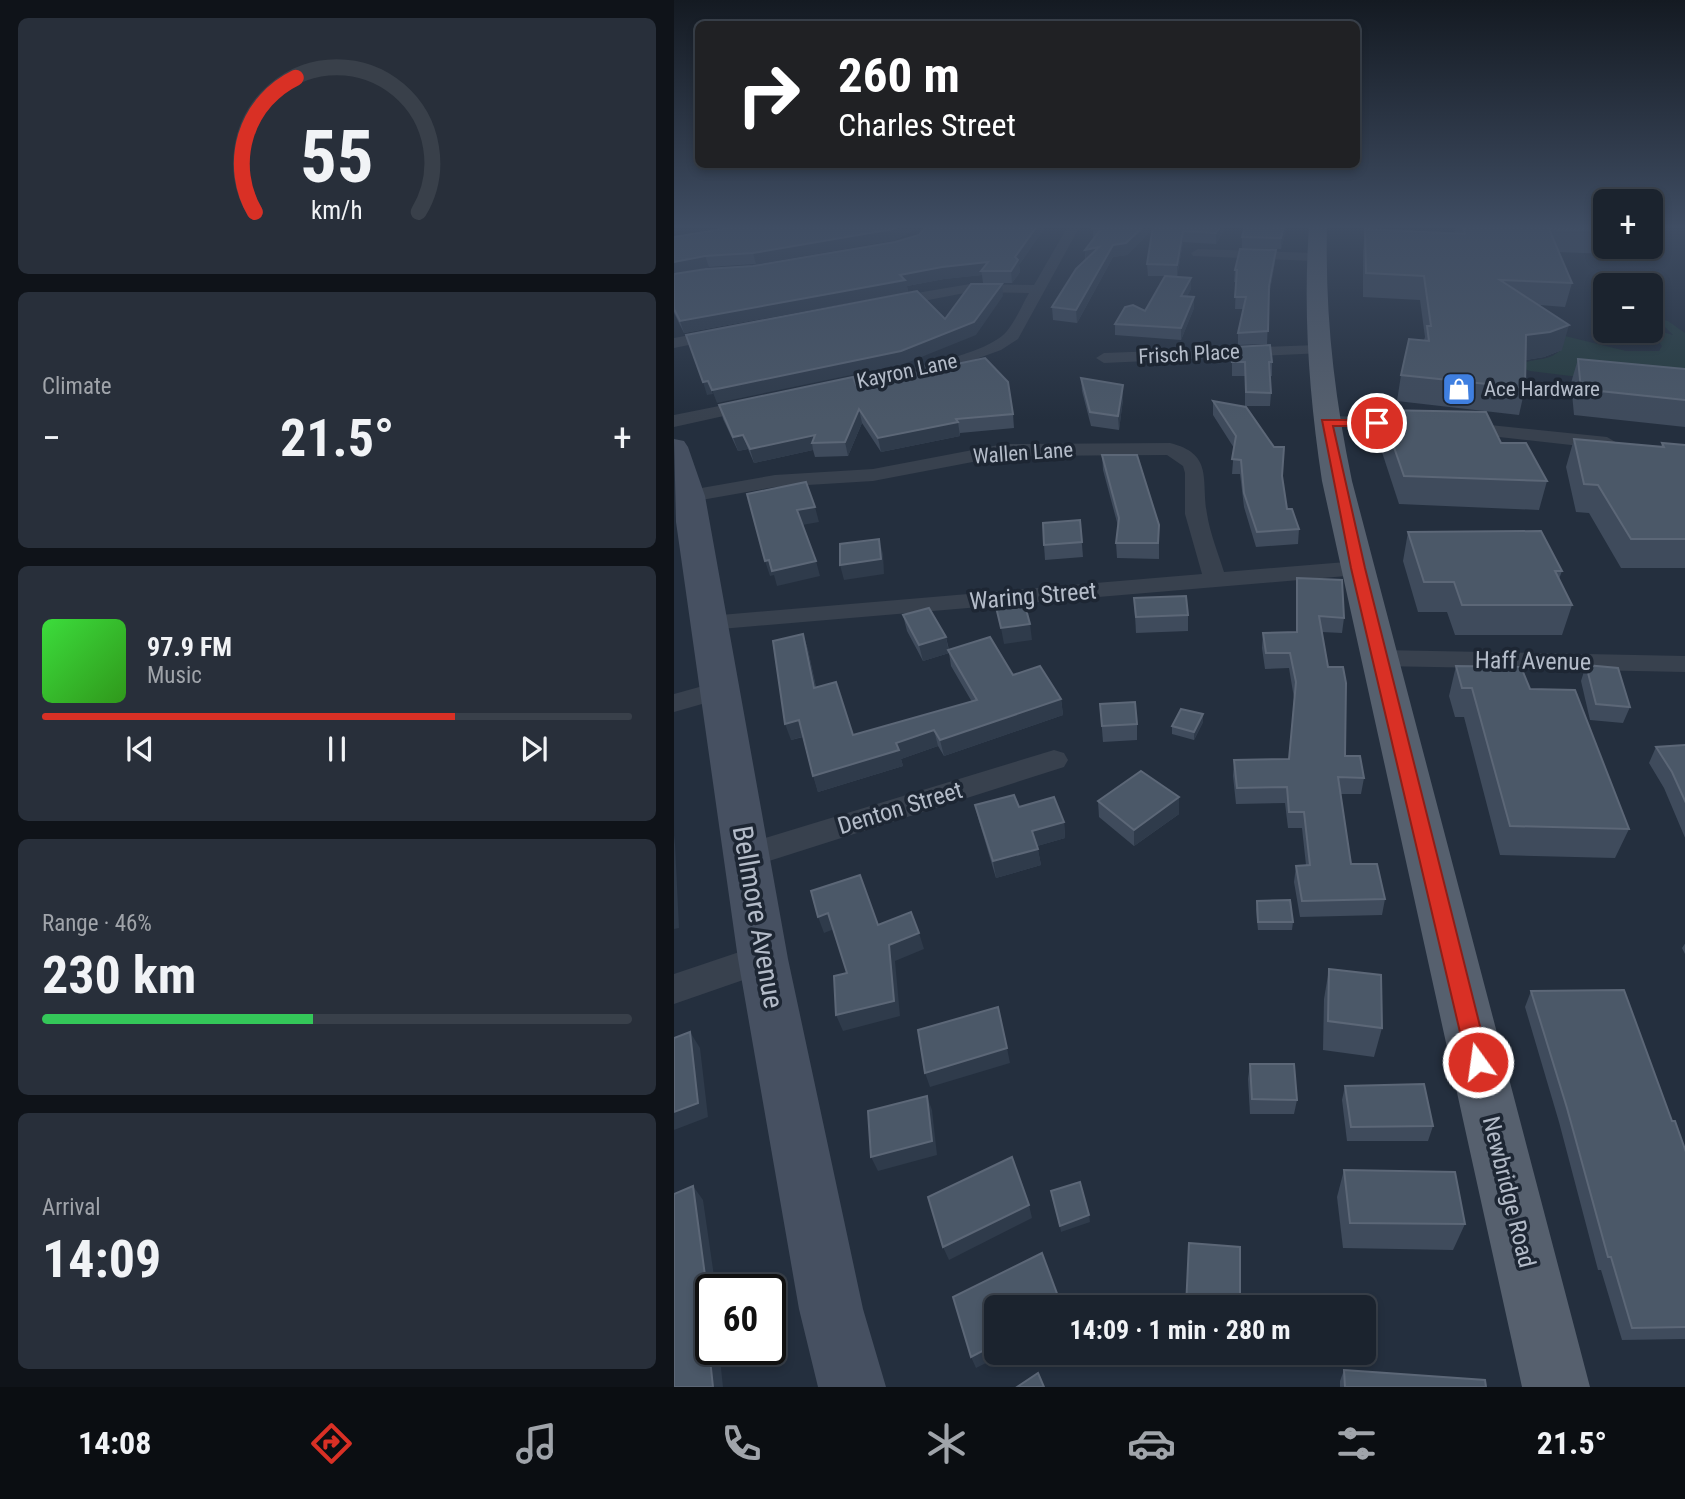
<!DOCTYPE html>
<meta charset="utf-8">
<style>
:root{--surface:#1b232e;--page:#282f3a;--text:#f1f3f6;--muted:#a0a4aa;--line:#39404a;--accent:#d93025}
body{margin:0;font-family:"Roboto Condensed",sans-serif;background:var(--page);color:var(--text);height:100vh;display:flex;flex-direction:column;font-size:26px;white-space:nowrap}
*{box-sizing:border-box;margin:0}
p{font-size:23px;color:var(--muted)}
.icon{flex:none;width:38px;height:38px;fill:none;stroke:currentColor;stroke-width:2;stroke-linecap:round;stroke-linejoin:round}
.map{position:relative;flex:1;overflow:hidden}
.sheet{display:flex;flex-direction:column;gap:18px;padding:18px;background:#0f1319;width:674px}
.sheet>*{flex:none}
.guide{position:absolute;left:21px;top:21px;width:665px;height:147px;border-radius:10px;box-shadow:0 4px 10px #0003,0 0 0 2px var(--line);background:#202124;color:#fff;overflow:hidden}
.tools{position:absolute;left:919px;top:189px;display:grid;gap:14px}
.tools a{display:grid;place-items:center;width:70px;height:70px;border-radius:10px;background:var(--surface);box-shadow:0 4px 10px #0003,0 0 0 2px var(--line);font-size:35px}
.speed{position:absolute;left:21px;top:1274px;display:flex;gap:14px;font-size:35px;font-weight:700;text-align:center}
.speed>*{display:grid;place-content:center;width:91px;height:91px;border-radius:50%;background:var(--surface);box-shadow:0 4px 10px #0003,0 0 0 2px var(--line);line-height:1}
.speed .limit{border:4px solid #111;border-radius:10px;background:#fff;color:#111}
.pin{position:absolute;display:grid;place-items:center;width:60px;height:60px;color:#fff;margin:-30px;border:4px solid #fff;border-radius:50%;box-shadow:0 2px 7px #0007}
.me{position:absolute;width:77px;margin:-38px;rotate:346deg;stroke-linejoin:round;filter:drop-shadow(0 0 5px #0008)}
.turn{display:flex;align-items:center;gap:24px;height:147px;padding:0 28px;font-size:32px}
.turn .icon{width:91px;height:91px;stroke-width:2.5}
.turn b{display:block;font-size:49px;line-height:60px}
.big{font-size:52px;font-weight:700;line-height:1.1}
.sheet .card{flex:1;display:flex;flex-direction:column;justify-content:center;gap:10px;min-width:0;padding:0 24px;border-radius:10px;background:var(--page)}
.sheet .dial{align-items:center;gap:0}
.dial svg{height:182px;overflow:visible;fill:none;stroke:var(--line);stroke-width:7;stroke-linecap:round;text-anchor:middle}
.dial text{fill:var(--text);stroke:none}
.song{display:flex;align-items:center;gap:21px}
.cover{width:84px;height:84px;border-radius:10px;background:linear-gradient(135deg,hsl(120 70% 55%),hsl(110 70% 35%))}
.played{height:7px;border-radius:4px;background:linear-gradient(90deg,var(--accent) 70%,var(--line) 70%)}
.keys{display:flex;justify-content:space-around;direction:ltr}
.heat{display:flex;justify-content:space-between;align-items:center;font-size:38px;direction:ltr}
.charge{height:10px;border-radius:5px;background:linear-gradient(90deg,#34c759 46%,var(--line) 0)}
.trip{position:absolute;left:310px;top:1295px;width:392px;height:70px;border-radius:10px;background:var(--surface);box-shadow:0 4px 10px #0003,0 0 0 2px var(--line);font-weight:700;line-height:70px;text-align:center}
.tab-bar{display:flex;height:112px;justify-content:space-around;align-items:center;background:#0b0e12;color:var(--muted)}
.tab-bar .icon{width:49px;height:49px}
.tab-bar .selected{color:var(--accent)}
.tab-bar b{font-size:32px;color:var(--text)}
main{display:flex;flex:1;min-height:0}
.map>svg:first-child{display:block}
.green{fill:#263c3f}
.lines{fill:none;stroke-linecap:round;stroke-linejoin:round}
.minor{fill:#38414e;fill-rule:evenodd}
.secondary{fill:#465061;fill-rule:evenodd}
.primary{fill:#56606e;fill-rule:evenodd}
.wall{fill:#3f4b5c}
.shaded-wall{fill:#2f3b4b}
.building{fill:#4b5868;stroke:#5c6777;stroke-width:2}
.route{fill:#d93025;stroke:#8d1f18;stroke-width:2}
.labels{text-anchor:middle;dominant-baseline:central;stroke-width:7;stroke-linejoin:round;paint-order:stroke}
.far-street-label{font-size:21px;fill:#b4bcc9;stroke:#1d2633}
.far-poi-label{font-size:21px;fill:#b4bcc9;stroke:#1d2633;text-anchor:start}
.street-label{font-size:24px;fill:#b4bcc9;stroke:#1d2633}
.near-street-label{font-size:28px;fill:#b4bcc9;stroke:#1d2633}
</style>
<main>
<section class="sheet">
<div class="card dial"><svg viewBox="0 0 100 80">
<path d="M14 69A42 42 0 1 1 86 69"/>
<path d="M14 69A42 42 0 0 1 32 10" stroke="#d93025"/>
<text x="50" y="56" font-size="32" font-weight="700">55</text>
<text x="50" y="72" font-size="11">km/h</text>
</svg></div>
<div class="card"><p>Climate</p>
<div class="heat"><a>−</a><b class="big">21.5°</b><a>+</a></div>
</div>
<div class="card">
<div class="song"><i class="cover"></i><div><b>97.9 FM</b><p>Music</p></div></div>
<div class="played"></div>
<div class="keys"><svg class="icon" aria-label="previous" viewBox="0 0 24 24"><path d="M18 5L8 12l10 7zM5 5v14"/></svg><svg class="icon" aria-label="pause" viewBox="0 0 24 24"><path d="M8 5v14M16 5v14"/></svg><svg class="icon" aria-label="next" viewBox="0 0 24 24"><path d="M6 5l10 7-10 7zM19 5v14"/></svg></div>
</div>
<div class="card"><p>Range · 46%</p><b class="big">230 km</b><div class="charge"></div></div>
<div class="card"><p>Arrival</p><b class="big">14:09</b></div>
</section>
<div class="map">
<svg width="1012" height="1387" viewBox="0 0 1012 1387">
<rect width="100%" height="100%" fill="#242f3e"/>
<path class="green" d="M977,317L994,321L1011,333V390L856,371L845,367C857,355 874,365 888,348L887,335L952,351H985L988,346L985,342L964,336L962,332L977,329L999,335L989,325L977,323Z"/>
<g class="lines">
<g class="minor">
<path d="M394,226H406L344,339L327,350L280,367L145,395L136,390L145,385C185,377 309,361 333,331C342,320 348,305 355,293L296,292L213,308L205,303L213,298L296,284L360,285Z"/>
<path d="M524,249L641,253L648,257L641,261L519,256L517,253Z"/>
<path d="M48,329L56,334L54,337L0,348V338Z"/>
<path d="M643,345L649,347L651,350L649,353L430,363L422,358L430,353Z"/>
<path d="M80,399L89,404L86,408L0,427V415Z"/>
<path d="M652,416L742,418L751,424L742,430L645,426L643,422L645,418Z"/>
<path d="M787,422L933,437L943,443L933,449L780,432L778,428L780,424Z"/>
<path d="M496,443C540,454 527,480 533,514C536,533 544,553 550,572L684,561L692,563L695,568L692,573L684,575L35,630L26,628L23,623L26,618L35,616L528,574L511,514V473L509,466L493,455L330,456L199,481L101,487L16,502L9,500L6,496L9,492L16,490L101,475L199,469L330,444Z"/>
<path d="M706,650L1012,656V672L706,666L697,664L693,658L697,652Z"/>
<path d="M47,681L56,684L60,690L56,696L0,712V694Z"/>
<path d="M380,750L390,753L394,760L390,767L73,868L62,865L58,856L62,847Z"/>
<path d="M89,944L101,949L106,959L101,969L0,1004V974Z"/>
</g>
<path class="secondary" d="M0,439L10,441L14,447L31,496L114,959L189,1309L212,1387H144L125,1309L64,959L2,522Z"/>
<path class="primary" d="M635,226H653C651,315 660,394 678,481L916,1387H848L648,481C635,394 629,314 635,226Z"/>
</g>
<g class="wall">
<path d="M67,226H372L345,265L346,272L338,283H309L308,275L270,279L233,286L234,292L10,333L0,313V274L79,266L221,242L245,235L250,228L248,226L221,240L82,264L35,267L0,274Z"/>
<path d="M421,226H552L542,244L509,242L503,277L517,278V289L513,296L520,308L507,340L441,335V324L471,311L491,276H474L473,264L479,229L453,255L439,257L403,323L379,320L378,307L411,260V250L419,239V228Z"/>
<path d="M571,226H613L607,249L568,248V237Z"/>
<path d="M780,226H931V247H936L934,254L884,252L898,283L891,307L866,305L888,350L870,357L852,360L851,388L845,415L723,401L727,375L750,340L751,337L746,300L689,297V252L691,229L781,233Z"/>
<path d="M602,250L601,262L595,296L593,344L564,345V333L569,309H561L562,282H560L561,270Z"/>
<path d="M904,359L1012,369V427L900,415L897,383Z"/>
<path d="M558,362H598V376H596L597,393L596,406H571V376H558Z"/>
<path d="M407,378L449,399L445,430L417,426L408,391Z"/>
<path d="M182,385L339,414L340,428L286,433V436L207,452L188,423L174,456L141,457L139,450L80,463L74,449L64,451L49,419L45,405Z"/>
<path d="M539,401L608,476L613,509L625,529L624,544L582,547L570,507L566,474H558L560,448L539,415Z"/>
<path d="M707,410L827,443L873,481L865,510L725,504L703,437Z"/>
<path d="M900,439L987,447L988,443L1012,445V568H947L915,513L902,512L892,467Z"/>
<path d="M428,455L485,525V559L443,558L442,543L444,526L429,470Z"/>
<path d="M406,520L409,557L371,560L370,545Z"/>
<path d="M734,532L888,571L885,579L898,605L888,635H781L773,612H744L729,561Z"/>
<path d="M623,578L670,618L668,633L648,632L671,756L690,778L687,794H666L677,864L711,899L708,915L626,917L620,882L622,866L632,865L628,828H614L611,803L562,804L559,776L560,760L615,759L620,698L615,668L591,669L588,648L589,633L622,632V593Z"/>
<path d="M460,598L514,615V631L462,633Z"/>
<path d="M229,615L272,637L275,650L339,675L387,699L389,715L270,756L264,746L227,759L229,766L144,792L129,737L117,740L129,634L134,650L142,687L179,735L298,702L277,666L275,653L249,661L233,631Z"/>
<path d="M912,665L956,707L949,723L916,720L907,681Z"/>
<path d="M782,666L856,689L955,829L941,858L826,855L790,717H781L775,696Z"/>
<path d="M426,704L463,724V740L429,742Z"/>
<path d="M529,722L520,740L498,734V726Z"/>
<path d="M1012,745V840L990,788L975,763L982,747Z"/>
<path d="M505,797V814L460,846L425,817L424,801Z"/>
<path d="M301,805L345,807L390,822L391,838L363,846L367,865L322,878L305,821Z"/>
<path d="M583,901L619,922L618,930H584L582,909Z"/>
<path d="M1012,942V956L1008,948Z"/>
<path d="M655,969L708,1028L700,1057L649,1050L650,999Z"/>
<path d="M857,991L998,1121L1012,1152V1339L948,1340L927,1270H924L885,1122L851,1007Z"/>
<path d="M576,1064L623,1100L620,1114H576L574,1079Z"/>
<path d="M671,1086L759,1126L754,1141H673L668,1100Z"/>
<path d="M670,1170L791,1224L779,1250L669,1248L663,1197Z"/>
<path d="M670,1370L812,1387H666V1381Z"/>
</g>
<g class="shaded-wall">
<path d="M226,226H248L221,240L82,264L79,253Z"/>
<path d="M363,226H372L345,265L346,272L338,283L337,271L341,257Z"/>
<path d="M470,226L481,227L453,255L439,257L403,323L402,310L439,245Z"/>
<path d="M546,226H552L542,244V233Z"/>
<path d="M610,226H613L607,249V238Z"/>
<path d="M509,231V242L503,277V265Z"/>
<path d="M425,247L412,261L411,250Z"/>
<path d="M602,250L601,262L594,299L595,286Z"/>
<path d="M31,256L35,267L0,274V262Z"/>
<path d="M314,262L307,271L308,275L270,279L233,286L234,292L10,333L6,321L226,275L268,267Z"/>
<path d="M517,278V289L507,308V296Z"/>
<path d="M328,284L329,296L302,335L230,364L43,403L38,390L227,351Z"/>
<path d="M520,297V308L507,340V328Z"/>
<path d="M895,325L888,350L870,357L846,361L852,335Z"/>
<path d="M34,381L39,394L33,395L29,382Z"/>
<path d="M449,385V399L445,430L444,416Z"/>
<path d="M185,409L188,423L174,456L171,442Z"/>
<path d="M284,422L286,436L207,452L204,438Z"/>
<path d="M69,435L74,449L64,451L59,437Z"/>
<path d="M141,435L138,443L139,450L80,463L76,449Z"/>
<path d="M141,507L145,522L128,525L123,510Z"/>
<path d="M205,539L209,554L210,574L170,580L166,565Z"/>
<path d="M95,560L142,561L146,576L103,586L100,575L96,576L91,561Z"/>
<path d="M356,624L358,640L330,644L327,628Z"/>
<path d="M129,634L134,650L145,704L140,688Z"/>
<path d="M272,637L275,653L249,661L245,645Z"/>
<path d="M387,699L389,715L270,756L266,740Z"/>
<path d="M529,714V722L520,740V732Z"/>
<path d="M125,720L131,736L117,740L111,724Z"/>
<path d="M260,730L264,746L227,759L229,766L144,792L139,776L222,743Z"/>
<path d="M505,797V814L460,846V830Z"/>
<path d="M390,822L391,838L360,847L358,831Z"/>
<path d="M0,835L1,844L5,928L0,929Z"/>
<path d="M364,849L367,865L322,878L319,861Z"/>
<path d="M154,913L160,929L150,933L144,917Z"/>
<path d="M245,933L250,949L221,961L226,1016L169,1031L162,1015L215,945Z"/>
<path d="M16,1032L26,1048L34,1117L0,1130V1112Z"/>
<path d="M333,1048L336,1063L256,1087L251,1073Z"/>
<path d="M253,1096L258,1110L263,1155L204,1171L197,1157Z"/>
<path d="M19,1186L29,1200L42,1290H37V1349H45L49,1387H39Z"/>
<path d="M355,1205L358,1218L275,1260L269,1247Z"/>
<path d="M415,1215L416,1222L387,1232L386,1226Z"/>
<path d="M322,1344V1353H332L302,1368L297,1357Z"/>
</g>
<g class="building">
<path d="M67,226H226L219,229L79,253L31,256L0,262V237Z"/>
<path d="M252,226H363L341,257L344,260L337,271H307L314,262L268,267L226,275L231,280L6,321L0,309V274L32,269L79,266L221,242L245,235Z"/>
<path d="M421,226H470L452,243L439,245L402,310L378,307L402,269L425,247L411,250L427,229L419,228Z"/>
<path d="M479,226H546L542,233L509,231L503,265L473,264Z"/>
<path d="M571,226H610L607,238L568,237Z"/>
<path d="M789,226H931V231L875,229L898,283L826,280L895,325L876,332L852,335L851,388L727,375L735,339L755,341L753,326H757L750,276L692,273L691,229L791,234Z"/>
<path d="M566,249L602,250L595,286L594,331L564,333L572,297H561L563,270H561Z"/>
<path d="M491,276L517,278L507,296L520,297L507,328L441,324L451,307L459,305L471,311Z"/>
<path d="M297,284H328L300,322L227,351L38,390L34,381L29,382L12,335L243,291L271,319Z"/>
<path d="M596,345L598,362H595L597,393L572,392L571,362H558L561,347Z"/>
<path d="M311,358L334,382L339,414L282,419L284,422L204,438L185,409L171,442L138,443L141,435L76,449L69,435L59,437L45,405L179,377L182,385Z"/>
<path d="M904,359L1012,369V400L907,389Z"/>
<path d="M407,378L449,385L444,416L416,412Z"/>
<path d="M539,401L572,407L600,447H610L608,476L613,509H618L625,529L583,532L570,493L567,460L558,459L562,436Z"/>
<path d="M707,410L812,412L827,443H852L873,481L730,476Z"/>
<path d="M900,439L990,447L988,443L1012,445V539H957L924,485L910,484Z"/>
<path d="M428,455H463L485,525L484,543H442L445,518Z"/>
<path d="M132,482L141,507L123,510L142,561L98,571L95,560L91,561L73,494Z"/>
<path d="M406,520L408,542L370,545L369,523Z"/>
<path d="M867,531L888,571H881L898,605H788L780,582H750L734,532Z"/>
<path d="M205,539L207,559L166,565V544Z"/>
<path d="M623,578L668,580L670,618L645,616L654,667H669L672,683L671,756H686L690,778L664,777L677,864H703L711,899L628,901L622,866L636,865L630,812H615L613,787L563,788L560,760L615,759L622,682L616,653H592L589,633L623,632Z"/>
<path d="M512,596L514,615L462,617L460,598Z"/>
<path d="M350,602L356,624L327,628L322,607Z"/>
<path d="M255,608L272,637L245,645L229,615Z"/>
<path d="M129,634L140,688L162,682L179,735L303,700L274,650L316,637L339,675L366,666L387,699L266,740L260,730L222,743L225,750L139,776L125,720L111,724L99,641Z"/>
<path d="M912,665L944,668L956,707L922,704Z"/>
<path d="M782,666L847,667L856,689L901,690L955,829L836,826L798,688H788Z"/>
<path d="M461,702L463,724L428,726L426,704Z"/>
<path d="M507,709L529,714L520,732L498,726Z"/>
<path d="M1012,745V803L998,772L982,747Z"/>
<path d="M467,771L505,797L460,830L424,801Z"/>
<path d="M340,795L345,807L380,797L390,822L358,831L364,849L319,861L301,805Z"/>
<path d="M186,875L204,925L237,912L245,933L215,945L220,1001L162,1015L160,976L173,973L154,913L144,917L137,891Z"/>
<path d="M616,900L619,922H584L583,901Z"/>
<path d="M655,969L707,975L708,1028L654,1021Z"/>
<path d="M950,990L998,1121H1001L1012,1152V1327L958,1328L937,1257H934L893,1108L857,991Z"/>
<path d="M324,1007L333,1048L251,1073L244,1030Z"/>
<path d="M16,1032L24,1103L0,1112V1038Z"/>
<path d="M576,1064H620L623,1100L578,1099Z"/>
<path d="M750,1084L759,1126L677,1127L671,1086Z"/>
<path d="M253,1096L258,1141L197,1157L194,1111Z"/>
<path d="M338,1157L355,1205L269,1247L254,1197Z"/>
<path d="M670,1170L781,1172L791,1224L676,1223Z"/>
<path d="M406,1182L415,1215L386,1226L377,1191Z"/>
<path d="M19,1186L32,1283L28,1284L39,1387H0V1194Z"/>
<path d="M515,1243L566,1247V1307H512Z"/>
<path d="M368,1253L388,1307H322V1344L297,1357L279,1297Z"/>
<path d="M670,1370L811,1380L812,1387H671Z"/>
<path d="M364,1373L370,1387H343Z"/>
</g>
<linearGradient id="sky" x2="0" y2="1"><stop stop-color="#141a22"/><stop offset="0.54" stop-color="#3f4d63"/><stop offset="1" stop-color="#3f4d63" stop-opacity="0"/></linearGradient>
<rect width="1012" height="420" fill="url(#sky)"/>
<path class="route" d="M648,420H703L708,423L703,426H659L691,568L815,1062L812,1070L804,1073L796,1070L793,1062L677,568Z"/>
<defs>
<g id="shop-square" transform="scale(1.75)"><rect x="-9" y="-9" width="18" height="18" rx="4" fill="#3f7fe0" stroke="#1d2633"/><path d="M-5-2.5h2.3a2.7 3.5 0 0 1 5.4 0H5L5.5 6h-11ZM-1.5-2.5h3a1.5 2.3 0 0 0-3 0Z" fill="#fff"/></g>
</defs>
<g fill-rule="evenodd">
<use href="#shop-square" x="785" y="389"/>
</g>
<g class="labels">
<g class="far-street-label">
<text transform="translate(515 354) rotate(-3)">Frisch Place</text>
<text transform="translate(233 371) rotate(-12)">Kayron Lane</text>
<text transform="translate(349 453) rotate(-4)">Wallen Lane</text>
</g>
<g class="far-poi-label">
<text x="810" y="389">Ace Hardware</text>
</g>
<g class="street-label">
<text transform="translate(359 596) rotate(-5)">Waring Street</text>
<text transform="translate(859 661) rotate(1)">Haff Avenue</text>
<text transform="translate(226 808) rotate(-17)">Denton Street</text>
<text transform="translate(835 1192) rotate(76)">Newbridge Road</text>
</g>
<g class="near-street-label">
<text transform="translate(84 917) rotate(80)">Bellmore Avenue</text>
</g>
</g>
</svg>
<div class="tools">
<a>+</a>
<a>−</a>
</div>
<div class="speed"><div class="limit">60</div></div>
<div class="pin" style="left:703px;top:423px;background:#d93025"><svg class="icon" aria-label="arrive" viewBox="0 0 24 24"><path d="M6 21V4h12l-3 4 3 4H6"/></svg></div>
<svg class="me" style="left:804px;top:1062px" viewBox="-20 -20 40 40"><circle r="17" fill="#d93025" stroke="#fff" stroke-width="3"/><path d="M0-11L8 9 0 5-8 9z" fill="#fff"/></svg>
<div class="trip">14:09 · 1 min · 280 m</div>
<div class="guide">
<div class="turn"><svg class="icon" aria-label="right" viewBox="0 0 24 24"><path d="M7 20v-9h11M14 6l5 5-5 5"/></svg><div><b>260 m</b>Charles Street</div></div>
</div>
</div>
</main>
<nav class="tab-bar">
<b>14:08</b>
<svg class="icon selected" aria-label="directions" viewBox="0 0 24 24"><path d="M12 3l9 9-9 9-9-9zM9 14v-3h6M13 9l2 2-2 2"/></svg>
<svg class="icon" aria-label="music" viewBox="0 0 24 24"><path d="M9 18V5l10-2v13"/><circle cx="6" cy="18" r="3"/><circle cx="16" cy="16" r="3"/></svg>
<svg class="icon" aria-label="phone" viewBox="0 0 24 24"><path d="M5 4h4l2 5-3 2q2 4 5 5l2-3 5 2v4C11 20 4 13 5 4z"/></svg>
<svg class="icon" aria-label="climate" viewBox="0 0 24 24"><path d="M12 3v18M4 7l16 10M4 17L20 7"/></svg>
<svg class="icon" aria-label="car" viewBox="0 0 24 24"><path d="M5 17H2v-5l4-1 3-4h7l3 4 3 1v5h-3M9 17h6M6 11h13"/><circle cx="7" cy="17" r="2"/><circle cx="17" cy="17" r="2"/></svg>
<svg class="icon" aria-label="filters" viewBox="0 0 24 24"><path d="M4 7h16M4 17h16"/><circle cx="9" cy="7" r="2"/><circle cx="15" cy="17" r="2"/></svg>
<b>21.5°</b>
</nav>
